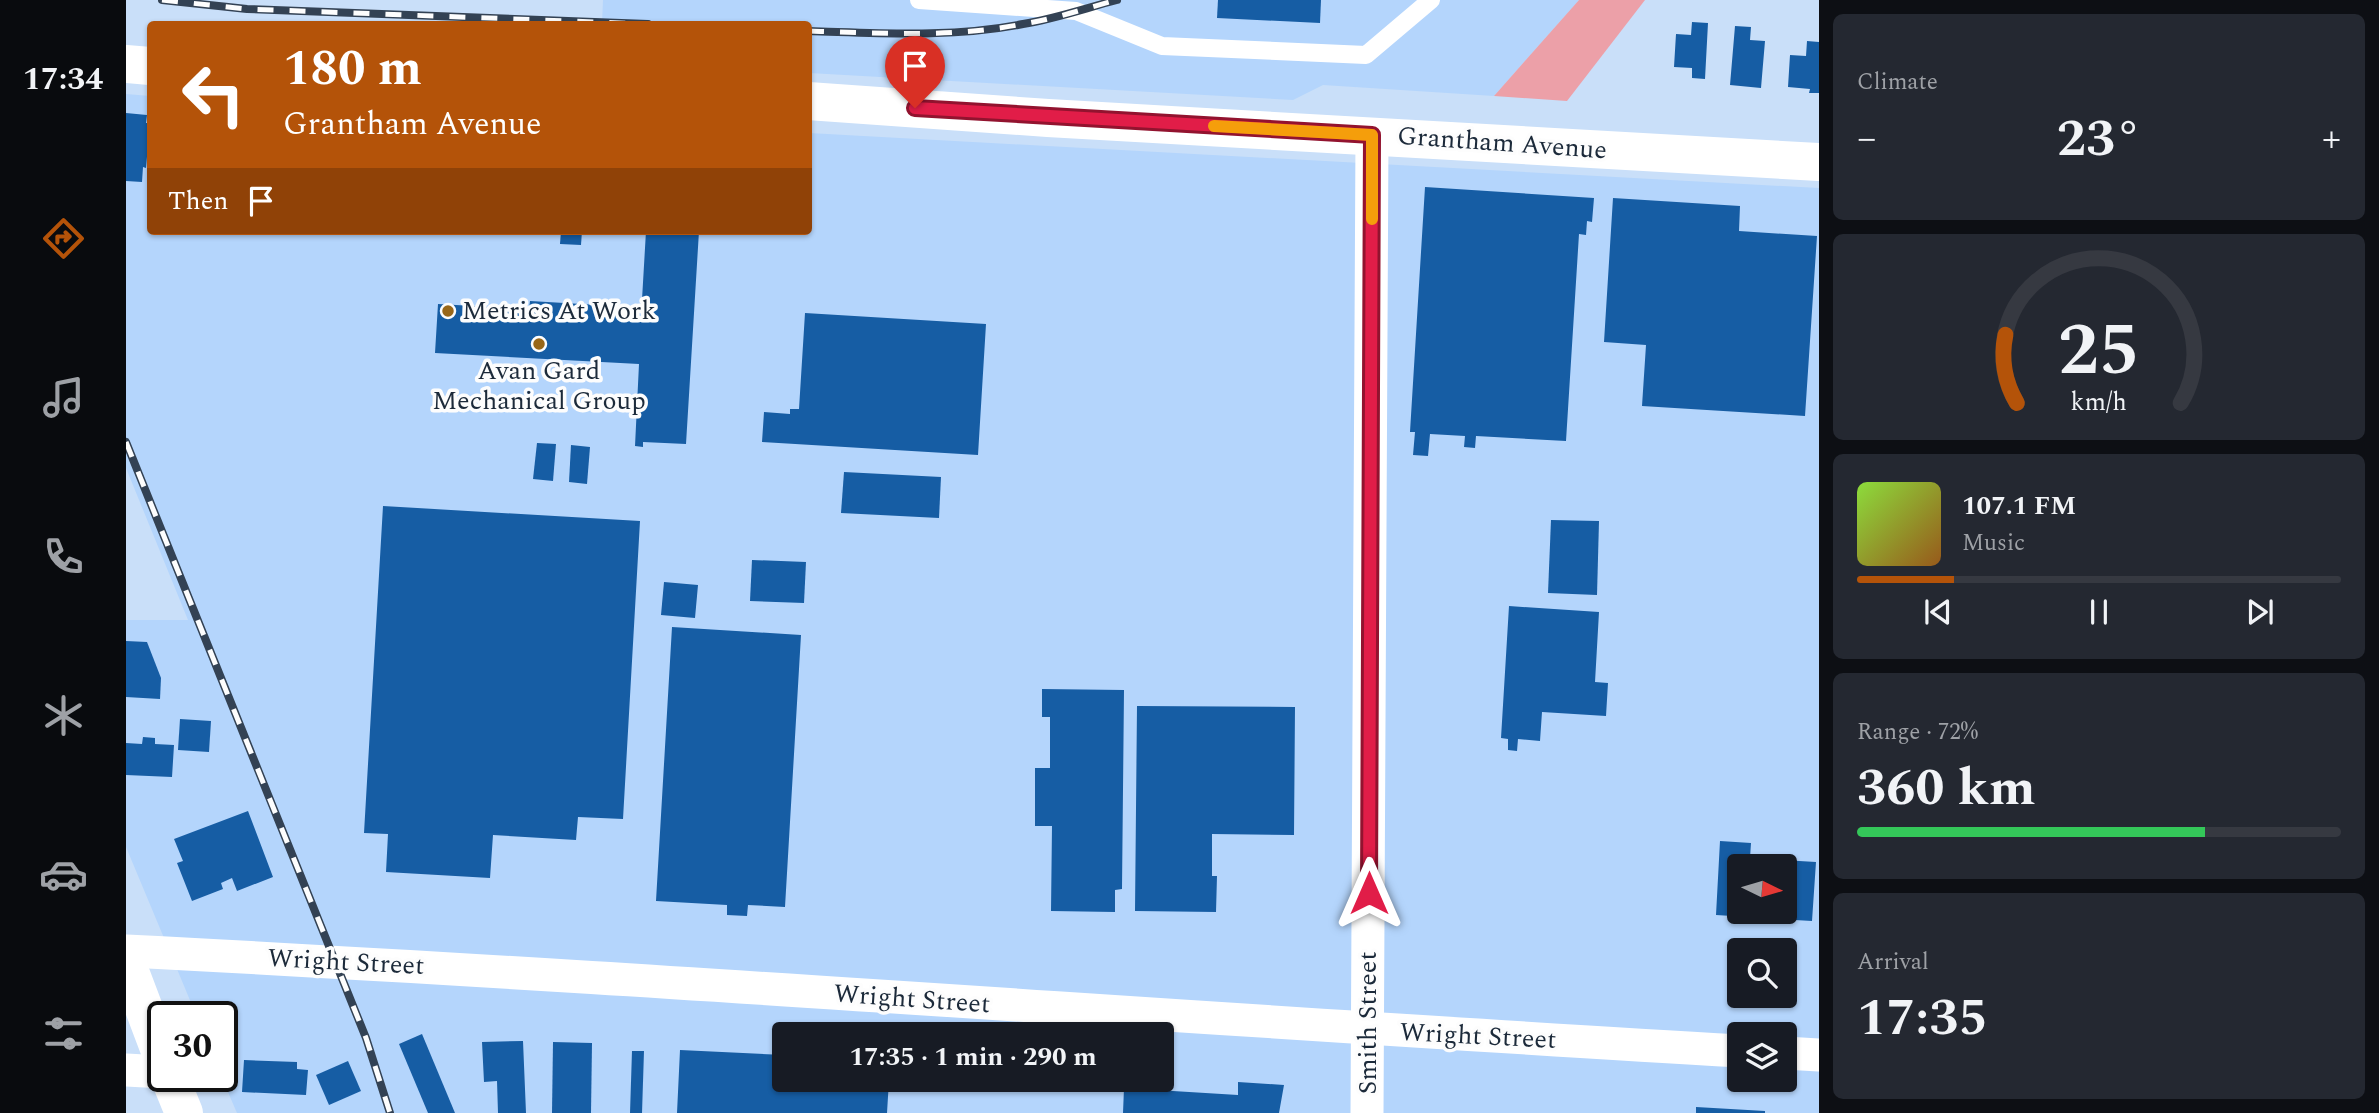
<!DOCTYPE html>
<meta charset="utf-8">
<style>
:root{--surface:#171b24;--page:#242831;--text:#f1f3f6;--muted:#9ea1a6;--line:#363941;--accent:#b45309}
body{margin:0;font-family:Spectral,serif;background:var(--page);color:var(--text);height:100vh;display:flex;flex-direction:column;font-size:26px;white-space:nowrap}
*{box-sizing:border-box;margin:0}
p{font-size:23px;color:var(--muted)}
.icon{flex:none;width:38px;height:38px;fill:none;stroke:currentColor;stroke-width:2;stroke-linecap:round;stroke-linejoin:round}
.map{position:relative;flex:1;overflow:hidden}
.side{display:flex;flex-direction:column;gap:14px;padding:14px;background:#0d0f14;width:560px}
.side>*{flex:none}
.hud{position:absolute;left:21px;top:21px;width:665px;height:214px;border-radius:7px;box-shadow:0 2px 5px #0004;background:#b45309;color:#fff;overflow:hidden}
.needle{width:46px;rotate:95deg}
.fabs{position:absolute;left:1601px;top:854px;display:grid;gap:14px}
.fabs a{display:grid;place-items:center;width:70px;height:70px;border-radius:7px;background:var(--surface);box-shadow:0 2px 5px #0004;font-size:35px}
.speed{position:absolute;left:21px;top:1001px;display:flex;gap:14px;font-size:35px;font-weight:700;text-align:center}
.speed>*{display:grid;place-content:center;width:91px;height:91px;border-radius:50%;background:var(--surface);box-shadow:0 2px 5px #0004;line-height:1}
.speed .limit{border:4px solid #111;border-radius:10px;background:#fff;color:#111}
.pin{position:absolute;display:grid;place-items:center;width:60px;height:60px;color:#fff;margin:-72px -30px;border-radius:50% 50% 50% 0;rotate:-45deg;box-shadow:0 0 7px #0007}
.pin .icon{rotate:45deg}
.me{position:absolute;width:77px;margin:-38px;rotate:0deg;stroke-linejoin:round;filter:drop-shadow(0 0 5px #0008)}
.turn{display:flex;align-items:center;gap:24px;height:147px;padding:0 21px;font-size:32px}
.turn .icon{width:91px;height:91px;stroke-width:2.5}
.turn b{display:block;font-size:49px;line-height:60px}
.then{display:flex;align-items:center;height:66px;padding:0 21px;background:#0003;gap:14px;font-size:26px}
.big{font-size:52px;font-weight:700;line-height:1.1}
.side .tile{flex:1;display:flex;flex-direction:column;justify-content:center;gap:10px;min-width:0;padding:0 24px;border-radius:10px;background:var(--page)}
.side .dial{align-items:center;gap:0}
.dial svg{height:182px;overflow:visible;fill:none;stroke:var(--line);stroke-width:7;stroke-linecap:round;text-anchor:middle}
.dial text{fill:var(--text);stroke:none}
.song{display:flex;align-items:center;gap:21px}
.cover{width:84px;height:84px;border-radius:10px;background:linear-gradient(135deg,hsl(90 70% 55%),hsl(30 70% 35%))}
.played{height:7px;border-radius:4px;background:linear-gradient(90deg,var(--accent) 20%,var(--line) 20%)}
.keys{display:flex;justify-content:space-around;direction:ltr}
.heat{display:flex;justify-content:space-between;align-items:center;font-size:38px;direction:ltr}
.charge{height:10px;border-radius:5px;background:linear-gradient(90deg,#34c759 72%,var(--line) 0)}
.trip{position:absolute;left:646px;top:1022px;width:402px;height:70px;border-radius:7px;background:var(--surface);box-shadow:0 2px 5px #0004;font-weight:700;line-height:70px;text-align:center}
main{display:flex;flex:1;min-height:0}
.dock{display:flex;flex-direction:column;width:126px;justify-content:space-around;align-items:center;background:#090b0e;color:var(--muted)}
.dock .icon{width:49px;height:49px}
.dock .on{color:var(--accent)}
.dock b{font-size:32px;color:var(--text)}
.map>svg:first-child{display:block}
.built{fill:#b4d5fc;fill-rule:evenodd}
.green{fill:#eca0a8}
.building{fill:#165da4;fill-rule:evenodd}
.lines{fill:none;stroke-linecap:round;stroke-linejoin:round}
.lane{stroke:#fff;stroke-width:18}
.street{stroke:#fff;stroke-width:33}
.secondary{stroke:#fff;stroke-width:38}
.rail-casing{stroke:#334254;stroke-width:8}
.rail{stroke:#fdfdfd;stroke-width:5;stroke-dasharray:16;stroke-linecap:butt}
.route-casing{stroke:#92132f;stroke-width:18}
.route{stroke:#e11d48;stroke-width:12}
.slow{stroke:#f59e0b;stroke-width:12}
.poi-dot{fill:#986719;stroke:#fdfdfd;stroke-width:2.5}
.labels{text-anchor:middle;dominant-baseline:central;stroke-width:7;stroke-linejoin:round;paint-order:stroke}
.street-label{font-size:26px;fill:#1c2a3a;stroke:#fdfdfd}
.poi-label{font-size:26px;fill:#1c2a3a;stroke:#fdfdfd;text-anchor:start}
</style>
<main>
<nav class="dock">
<b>17:34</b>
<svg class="icon on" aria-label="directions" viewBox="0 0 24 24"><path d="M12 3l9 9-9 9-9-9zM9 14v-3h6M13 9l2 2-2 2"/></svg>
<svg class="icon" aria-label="music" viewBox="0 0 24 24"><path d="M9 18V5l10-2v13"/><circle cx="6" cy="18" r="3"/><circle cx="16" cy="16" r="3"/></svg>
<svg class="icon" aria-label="phone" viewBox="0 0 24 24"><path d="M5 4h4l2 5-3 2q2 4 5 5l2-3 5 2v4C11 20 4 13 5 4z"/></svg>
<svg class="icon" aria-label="climate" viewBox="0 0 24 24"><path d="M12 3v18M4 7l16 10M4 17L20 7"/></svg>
<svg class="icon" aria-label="car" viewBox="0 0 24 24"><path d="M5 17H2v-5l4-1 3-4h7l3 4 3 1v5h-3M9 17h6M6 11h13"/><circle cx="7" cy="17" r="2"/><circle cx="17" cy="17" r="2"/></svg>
<svg class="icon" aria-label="filters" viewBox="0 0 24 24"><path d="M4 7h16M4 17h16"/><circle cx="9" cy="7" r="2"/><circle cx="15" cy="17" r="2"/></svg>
</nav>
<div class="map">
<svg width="1693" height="1113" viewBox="0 0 1693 1113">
<rect width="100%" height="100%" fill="#c9dff9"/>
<g class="built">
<path d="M477,0H1453L1368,96L1197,85L1167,100L683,73L682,24H476Z"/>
<path d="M0,94L24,96V231H682L683,133L1693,188V1113H111L95,1076L96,1017H71L0,847V620H62L0,468ZM1614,866H1659V912H1614ZM1614,950H1659V996H1614ZM658,1034H1036V1080H658ZM1614,1034H1659V1080H1614Z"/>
</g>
<path class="green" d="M1453,0H1519L1441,101L1368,96Z"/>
<g class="building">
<path d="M1092,0H1195L1194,23L1091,18Z"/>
<path d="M1566,22L1582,23L1579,79L1566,78V68L1548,67L1550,34L1565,35Z"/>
<path d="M1609,26L1625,27L1624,40L1639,41L1635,88L1604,85Z"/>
<path d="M1681,41L1693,42V93H1683L1684,89L1662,87L1664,55L1680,56Z"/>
<path d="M0,113L21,115L20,123H24L20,168L17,167L16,182L0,181Z"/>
<path d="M1299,187L1468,198L1466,222L1461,221L1460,235L1453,234L1440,441L1350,436L1349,448L1338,447L1339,436L1304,434L1302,456L1287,455L1289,432H1284Z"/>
<path d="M1487,198L1614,206L1613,231L1691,236L1679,416L1516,406L1520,345L1478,342Z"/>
<path d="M435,231H456L455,245L434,244Z"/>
<path d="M520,231H573L560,444L517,442V447L509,446L513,364L309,353L312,304L403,309L404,301L507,307V317H515Z"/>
<path d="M679,313L860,324L852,455L636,442L638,412L664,414V409H673Z"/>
<path d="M411,443L430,444L427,481L407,479Z"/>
<path d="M445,445L464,447L461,484L443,482Z"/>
<path d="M718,472L815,477L813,518L715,513Z"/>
<path d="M257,506L514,521L497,819L452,817L450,840L367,835L364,878L260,872L262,834L238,833Z"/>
<path d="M1425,520L1473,521L1471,595L1422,593Z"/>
<path d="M626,560L680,562L678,603L624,601Z"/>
<path d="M538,582L572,585L569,618L535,615Z"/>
<path d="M1383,606L1473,612L1469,682L1482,683L1480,716L1416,712L1414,741L1392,739L1391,751L1382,750V739L1375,738Z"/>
<path d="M546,627L675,635L659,907L622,905L621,916L601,915V905L530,901Z"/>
<path d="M0,641L21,642L35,678L34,699L0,697Z"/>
<path d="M916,689L998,690L996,889L989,890V912L925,911L926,826H909V768H924V717H916Z"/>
<path d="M1011,706L1169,707L1168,835L1086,834V876H1091L1090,912L1009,911Z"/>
<path d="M54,719L85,721L83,752L52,750Z"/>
<path d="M17,737L29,738V744L48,745L46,777L0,775V743L16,744Z"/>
<path d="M122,811L147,877L111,891L106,878L95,883L97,889L66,901L51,863L57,861L48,839Z"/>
<path d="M1594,841L1625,843L1624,858L1690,862L1686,921L1590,915ZM1614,866H1659V912H1614Z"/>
<path d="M296,1034L329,1113H302L273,1044Z"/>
<path d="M397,1041L400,1113H372L371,1081L358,1082L356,1042Z"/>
<path d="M427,1042L466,1043L465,1113H426Z"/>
<path d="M554,1050L658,1055V1080H763L761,1113H551Z"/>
<path d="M506,1051H518L516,1113H504Z"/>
<path d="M118,1060L171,1062V1069L182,1070L180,1095L116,1092Z"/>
<path d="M222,1061L235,1091L203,1105L190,1075Z"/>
<path d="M1112,1082L1158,1085L1153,1113H997L998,1088L1112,1095Z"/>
<path d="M1570,1107L1639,1111V1113H1570Z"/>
</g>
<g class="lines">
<path class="lane" d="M793,0L950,11L1036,46L1240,55L1305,0"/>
<g class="street">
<path d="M0,951C538,978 1076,1020 1614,1051"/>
<path d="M1659,1053L1693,1055"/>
<path d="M0,1070L37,1072"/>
<path d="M1241,1113L1246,135"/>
</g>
<g class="secondary">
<path d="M0,64L24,66"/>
<path d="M682,101L922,118L1693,162"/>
<path d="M0,961L37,1059"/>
<path d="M43,1076L58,1113"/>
</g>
<g class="rail-casing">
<g id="rail">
<path d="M36,0L121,9L522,24"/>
<path d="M682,31C754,33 826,38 897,24C929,19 960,8 991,0"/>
<path d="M0,442L240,1038L264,1113"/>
</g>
</g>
<use href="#rail" class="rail"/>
</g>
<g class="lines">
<g class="route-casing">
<path id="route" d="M789,108L1246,135L1243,893"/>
</g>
<use href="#route" class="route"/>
<path class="slow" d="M1088,126L1246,135V219"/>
</g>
<g class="poi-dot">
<circle cx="322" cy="311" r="7"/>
<circle cx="413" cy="344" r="7"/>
</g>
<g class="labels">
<g class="street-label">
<text transform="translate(1376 143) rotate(4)">Grantham Avenue</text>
<text transform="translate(220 962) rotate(3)">Wright Street</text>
<text transform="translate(786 999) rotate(4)">Wright Street</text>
<text transform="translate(1242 1023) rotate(-90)">Smith Street</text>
<text transform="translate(1352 1036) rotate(3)">Wright Street</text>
</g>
<g class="poi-label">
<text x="336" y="311">Metrics At Work</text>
<text x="413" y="371" text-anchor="middle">Avan Gard<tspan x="413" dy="30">Mechanical Group</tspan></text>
</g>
</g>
</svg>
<div class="fabs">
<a><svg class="needle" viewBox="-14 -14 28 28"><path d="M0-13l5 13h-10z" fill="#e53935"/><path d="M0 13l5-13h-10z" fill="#9ea1a6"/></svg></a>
<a><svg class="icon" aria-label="search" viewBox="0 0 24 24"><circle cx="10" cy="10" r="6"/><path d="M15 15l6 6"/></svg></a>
<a><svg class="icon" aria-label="layers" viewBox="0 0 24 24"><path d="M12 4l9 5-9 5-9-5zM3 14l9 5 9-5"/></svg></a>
</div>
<div class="speed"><div class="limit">30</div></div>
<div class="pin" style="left:789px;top:108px;background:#d93025"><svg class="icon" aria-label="arrive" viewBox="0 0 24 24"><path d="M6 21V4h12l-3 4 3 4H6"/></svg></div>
<svg class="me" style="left:1243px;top:893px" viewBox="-20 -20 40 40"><path d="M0-17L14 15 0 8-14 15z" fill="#e11d48" stroke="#fff" stroke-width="4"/></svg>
<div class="trip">17:35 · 1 min · 290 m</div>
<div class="hud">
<div class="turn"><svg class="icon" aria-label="left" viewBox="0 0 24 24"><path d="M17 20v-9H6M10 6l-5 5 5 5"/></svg><div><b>180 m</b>Grantham Avenue</div></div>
<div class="then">Then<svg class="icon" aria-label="arrive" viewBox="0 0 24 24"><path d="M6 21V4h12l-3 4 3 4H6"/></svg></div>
</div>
</div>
<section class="side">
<div class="tile"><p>Climate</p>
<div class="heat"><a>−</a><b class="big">23°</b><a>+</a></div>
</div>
<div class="tile dial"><svg viewBox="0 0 100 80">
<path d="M14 69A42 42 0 1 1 86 69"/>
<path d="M14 69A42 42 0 0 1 9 39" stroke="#b45309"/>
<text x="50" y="56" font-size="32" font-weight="700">25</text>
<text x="50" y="72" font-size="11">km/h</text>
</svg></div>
<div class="tile">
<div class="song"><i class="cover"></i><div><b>107.1 FM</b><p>Music</p></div></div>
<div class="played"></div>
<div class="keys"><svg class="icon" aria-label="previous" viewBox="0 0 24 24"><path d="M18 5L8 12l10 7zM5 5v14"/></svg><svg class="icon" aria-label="pause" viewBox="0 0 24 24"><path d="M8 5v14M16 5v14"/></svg><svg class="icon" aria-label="next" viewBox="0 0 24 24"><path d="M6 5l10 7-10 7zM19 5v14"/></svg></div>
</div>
<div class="tile"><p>Range · 72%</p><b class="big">360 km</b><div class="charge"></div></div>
<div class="tile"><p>Arrival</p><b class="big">17:35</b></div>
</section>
</main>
